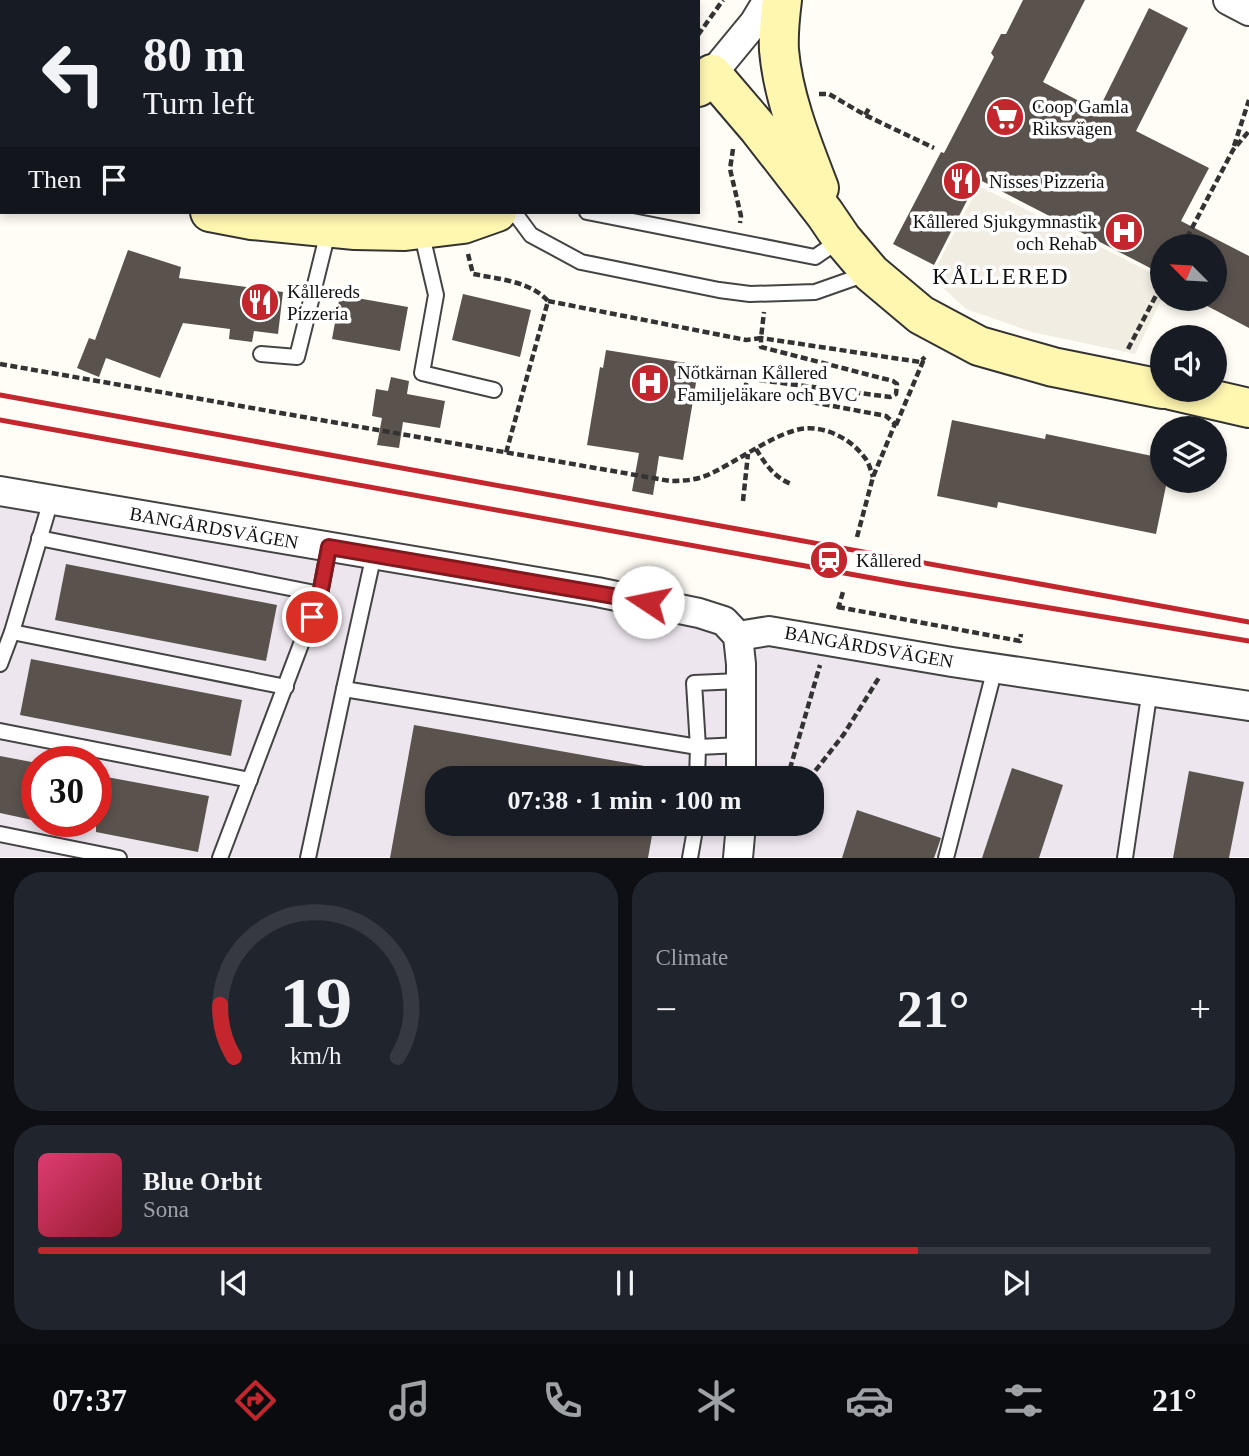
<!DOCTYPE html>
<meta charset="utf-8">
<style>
:root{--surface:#171b24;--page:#20242c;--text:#f1f3f6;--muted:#9ea1a6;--line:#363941;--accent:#c4262e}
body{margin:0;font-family:"Times New Roman",serif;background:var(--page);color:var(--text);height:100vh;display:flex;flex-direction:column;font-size:26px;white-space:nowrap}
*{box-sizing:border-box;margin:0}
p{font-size:23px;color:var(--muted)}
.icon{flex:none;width:38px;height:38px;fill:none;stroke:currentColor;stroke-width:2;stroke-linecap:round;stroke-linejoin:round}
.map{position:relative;height:858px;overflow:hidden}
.drawer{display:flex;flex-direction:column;gap:14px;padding:14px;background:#0d0f14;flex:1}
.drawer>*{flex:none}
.banner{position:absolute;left:0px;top:0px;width:700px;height:214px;box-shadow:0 4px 10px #0003;background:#171b24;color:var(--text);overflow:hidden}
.needle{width:46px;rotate:294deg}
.fabs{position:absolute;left:1150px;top:234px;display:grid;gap:14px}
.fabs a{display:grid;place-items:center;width:77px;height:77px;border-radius:50%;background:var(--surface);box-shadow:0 4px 10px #0003;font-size:35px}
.speed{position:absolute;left:21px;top:746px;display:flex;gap:14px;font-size:35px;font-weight:700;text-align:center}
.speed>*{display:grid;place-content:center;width:91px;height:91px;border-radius:50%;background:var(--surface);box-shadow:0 4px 10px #0003;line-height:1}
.speed .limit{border:10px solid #d22;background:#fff;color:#111}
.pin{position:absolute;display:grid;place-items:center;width:60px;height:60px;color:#fff;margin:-30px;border:4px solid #fff;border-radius:50%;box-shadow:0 2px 7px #0007}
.me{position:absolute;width:77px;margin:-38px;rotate:281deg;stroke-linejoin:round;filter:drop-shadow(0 0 5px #0008)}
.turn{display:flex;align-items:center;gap:24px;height:147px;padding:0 28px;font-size:32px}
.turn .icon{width:91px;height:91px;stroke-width:2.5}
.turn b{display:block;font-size:49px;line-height:60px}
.then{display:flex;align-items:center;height:66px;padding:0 28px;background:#0003;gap:14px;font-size:26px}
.big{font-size:52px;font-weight:600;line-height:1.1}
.drawer .card{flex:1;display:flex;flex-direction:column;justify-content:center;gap:10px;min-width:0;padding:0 24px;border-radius:28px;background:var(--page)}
.drawer .dial{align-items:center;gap:0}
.dial svg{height:182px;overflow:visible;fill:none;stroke:var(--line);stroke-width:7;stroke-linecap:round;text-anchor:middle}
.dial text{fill:var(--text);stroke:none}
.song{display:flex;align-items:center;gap:21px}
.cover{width:84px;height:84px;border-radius:10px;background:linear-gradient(135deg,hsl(340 70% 55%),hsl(350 70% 35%))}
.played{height:7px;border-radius:4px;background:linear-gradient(90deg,var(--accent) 75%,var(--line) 75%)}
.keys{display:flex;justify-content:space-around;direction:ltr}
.heat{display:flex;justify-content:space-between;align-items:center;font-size:38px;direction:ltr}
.drawer .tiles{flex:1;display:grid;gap:14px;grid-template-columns:1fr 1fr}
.card:last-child{grid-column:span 2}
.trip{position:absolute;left:425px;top:766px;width:399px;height:70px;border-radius:28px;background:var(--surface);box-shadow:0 4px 10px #0003;font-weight:600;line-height:70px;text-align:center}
.tab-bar{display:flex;height:112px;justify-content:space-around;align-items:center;background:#090b0e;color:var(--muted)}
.tab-bar .icon{width:49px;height:49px}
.tab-bar .current{color:var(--accent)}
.tab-bar b{font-size:32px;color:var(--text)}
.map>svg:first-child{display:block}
.industrial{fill:#eee6ef;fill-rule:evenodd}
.forest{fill:#b9dc9c}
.plaza{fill:#f1ede2}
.building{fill:#5a524d}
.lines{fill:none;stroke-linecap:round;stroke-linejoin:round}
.lane-casing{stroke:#444;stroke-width:18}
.street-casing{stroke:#444;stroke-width:32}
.secondary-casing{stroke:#333;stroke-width:42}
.path{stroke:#333;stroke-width:4.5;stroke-dasharray:7 3.5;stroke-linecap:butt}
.lane{stroke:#fff;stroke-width:14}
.street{stroke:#fff;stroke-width:28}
.secondary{stroke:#fff6b0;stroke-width:38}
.rail{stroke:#c4262e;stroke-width:5}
.route-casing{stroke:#7f191e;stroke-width:18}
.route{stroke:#c4262e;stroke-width:12}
.labels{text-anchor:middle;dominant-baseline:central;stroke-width:7;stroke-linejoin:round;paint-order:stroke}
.poi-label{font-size:19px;fill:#111;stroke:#fff;text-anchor:start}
.street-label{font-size:19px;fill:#111;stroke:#fff}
.quarter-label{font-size:23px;letter-spacing:2px;fill:#111;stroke:#fff}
</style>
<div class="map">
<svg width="1249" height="858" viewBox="0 0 1249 858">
<rect width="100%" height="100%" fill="#fffdf5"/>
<path class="industrial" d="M0,500L1249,716V857H0ZM37,761H96V821H37ZM438,779H812V824H438Z"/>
<path class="forest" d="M300,0H425L427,2H299Z"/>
<path class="plaza" d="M979,186L1162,278V298L1135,354L1032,332L966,309L931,277Z"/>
<g class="building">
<path d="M1023,0H1085L1043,82L1098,111L1149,8L1188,28L1136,131L1209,168L1181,221L1249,256V328L1194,299H1214V247H1162V258L1156,271L978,179L934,265L893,244L941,152L944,153L994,57L991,53L1001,34H1006Z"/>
<path d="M128,250L181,267L179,278L283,292L278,334L254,331L252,342L229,339L230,329L183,323L160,378L106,358L99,377L77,368L89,338L95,340Z"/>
<path d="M463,294L531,310L520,357L452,340Z"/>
<path d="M340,295L408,307L400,351L332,339Z"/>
<path d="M606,350L699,365L683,460L659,456L653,495L632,491L639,453L587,445L600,367L603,368Z"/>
<path d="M391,377L409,381L407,394L445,401L440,428L403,422L399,448L377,445L382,418L372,416L376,389L388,391Z"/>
<path d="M952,420L1045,439L1046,434L1162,458V481H1167L1156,534L998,502L997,508L937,496Z"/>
<path d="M66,564L277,605L266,661L55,620Z"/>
<path d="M31,659L242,700L231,756L20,715Z"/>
<path d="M414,725L650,767L649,779H438V824H654L648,858H390Z"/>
<path d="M0,756L37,763V821L0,813Z"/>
<path d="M1012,768L1063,785L1039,858H982Z"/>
<path d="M1189,771L1244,782L1229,858H1173Z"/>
<path d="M96,775L209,796L198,852L96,832Z"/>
<path d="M857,810L941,838L934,858H842Z"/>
</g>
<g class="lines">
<g class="lane-casing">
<g id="lane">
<path d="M514,212L531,235L581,262L719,290L750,294L815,292L869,273"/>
<path d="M587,212L815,257L840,240"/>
<path d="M421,231L436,295L422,373L494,390"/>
<path d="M261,354L297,357L329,228"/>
<path d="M39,538L320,594"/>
<path d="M374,554L344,689L698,747L741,745"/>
<path d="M12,632L286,687"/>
<path d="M0,664L12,632L51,500"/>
<path d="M0,731L250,780"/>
<path d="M697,779L698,747L694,683L740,681"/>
<path d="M0,834L119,858"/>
<path d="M220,858L320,594L329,547"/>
<path d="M308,858L344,689"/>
<path d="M690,858L696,824"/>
<path d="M946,858L995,668"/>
<path d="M1125,858L1150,689"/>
</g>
</g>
<g class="street-casing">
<g id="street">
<path d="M1228,0L1249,11"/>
<path d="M712,74L754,23L768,0"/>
<path d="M0,491L597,592L699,613L724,621L738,636"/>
<path d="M738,636L769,631L952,662L1249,706"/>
<path d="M738,636L741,664V779"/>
<path d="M738,858L741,824"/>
</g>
</g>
<g class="secondary-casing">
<g id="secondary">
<path d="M782,0C780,16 778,33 779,50C783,97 802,144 819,188"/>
<path d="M698,87L712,74L759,129L825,214L842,239L871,273L921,315L979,346L1053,367L1162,389"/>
<path d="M0,143H2"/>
<path d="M210,212L252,220L355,230L405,231L463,224L497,212"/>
<path d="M1171,390L1249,408"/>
</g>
</g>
<g class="path">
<path d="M639,0L643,2"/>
<path d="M698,35L723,0"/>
<path d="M819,94H829L865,115L934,148"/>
<path d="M865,115L870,107"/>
<path d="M1234,146L1249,100"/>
<path d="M733,149L730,169L741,216L740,223"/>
<path d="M1182,247L1233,150L1249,131"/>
<path d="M468,254L473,274C498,279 530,281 548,301L506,453"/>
<path d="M548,301L746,340L761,338L764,312"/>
<path d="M1128,349L1162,284"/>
<path d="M0,364L670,481C684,481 699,480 712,473C737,461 767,439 793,431C819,422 850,437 865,458C869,463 871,471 873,477"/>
<path d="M896,425L924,359"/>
<path d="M756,449C766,465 774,477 791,484"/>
<path d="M743,501L748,454"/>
<path d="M857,537L873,477L895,424L886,416L748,390L746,384L751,379L890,397L896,394L897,384L893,381L761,347V338L920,362L925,357"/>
<path d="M838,607L1020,641L1021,634"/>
<path d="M838,609L843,592"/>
<path d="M787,779L820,665"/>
<path d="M809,779L844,734L880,676"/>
<path d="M770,833L773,824"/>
</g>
<use href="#lane" class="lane"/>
<use href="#street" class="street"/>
<use href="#secondary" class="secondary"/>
<g class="rail">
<path d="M0,395L1249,622"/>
<path d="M0,420L905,584L1249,641"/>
</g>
</g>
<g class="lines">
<g class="route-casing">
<path id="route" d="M312,617L320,594L329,547L648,602"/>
</g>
<use href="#route" class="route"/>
</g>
<defs>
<g id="supermarket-disc" transform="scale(2.0125)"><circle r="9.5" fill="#c4262e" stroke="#fff"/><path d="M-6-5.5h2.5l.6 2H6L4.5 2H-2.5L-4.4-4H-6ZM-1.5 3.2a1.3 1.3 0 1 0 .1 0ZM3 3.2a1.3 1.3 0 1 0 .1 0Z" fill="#fff"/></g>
<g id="restaurant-disc" transform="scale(2.0125)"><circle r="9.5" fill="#c4262e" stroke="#fff"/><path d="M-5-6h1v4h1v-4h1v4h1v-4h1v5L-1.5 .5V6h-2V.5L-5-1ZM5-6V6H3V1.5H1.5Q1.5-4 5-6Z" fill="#fff"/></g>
<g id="hospital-disc" transform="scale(2.0125)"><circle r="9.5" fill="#c4262e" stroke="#fff"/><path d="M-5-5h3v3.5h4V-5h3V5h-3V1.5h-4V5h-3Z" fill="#fff"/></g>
<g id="station-disc" transform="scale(2.0125)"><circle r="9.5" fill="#c4262e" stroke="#fff"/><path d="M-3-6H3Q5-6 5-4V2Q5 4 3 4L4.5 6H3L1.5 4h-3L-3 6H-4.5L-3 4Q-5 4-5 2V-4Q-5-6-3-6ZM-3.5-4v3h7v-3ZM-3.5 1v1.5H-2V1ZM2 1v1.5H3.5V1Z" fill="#fff"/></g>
</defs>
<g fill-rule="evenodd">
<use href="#supermarket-disc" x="1005" y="117"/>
<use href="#restaurant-disc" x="962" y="181"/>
<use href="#hospital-disc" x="1124" y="232"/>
<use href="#restaurant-disc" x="260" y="302"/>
<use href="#hospital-disc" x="650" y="383"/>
<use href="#station-disc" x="829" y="560"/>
</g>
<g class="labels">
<g class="poi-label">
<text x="1032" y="106">Coop Gamla<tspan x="1032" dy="22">Riksvägen</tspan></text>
<text x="989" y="181">Nisses Pizzeria</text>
<text x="1097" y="221" text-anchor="end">Kållered Sjukgymnastik<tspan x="1097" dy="22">och Rehab</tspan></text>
<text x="287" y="291">Kållereds<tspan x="287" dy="22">Pizzeria</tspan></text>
<text x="677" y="372">Nötkärnan Kållered<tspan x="677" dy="22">Familjeläkare och BVC</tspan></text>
<text x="856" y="560">Kållered</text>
</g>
<g class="street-label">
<text transform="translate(214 528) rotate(10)">BANGÅRDSVÄGEN</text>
<text transform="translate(869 647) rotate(10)">BANGÅRDSVÄGEN</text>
</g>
<g class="quarter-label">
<text x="1001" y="276">KÅLLERED</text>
</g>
</g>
</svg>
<div class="fabs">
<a><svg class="needle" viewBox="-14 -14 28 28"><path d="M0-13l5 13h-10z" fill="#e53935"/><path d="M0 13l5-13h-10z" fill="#9ea1a6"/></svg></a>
<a><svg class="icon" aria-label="sound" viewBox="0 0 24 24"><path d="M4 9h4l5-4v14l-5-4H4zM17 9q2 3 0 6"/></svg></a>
<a><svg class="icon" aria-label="layers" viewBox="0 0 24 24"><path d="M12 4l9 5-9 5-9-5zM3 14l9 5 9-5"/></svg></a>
</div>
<div class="speed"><div class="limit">30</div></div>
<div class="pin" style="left:312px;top:617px;background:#d93025"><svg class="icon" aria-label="arrive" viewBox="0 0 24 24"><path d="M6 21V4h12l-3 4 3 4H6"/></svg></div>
<svg class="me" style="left:648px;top:602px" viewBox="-20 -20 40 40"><circle r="19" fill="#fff"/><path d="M0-13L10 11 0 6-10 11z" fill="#c4262e"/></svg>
<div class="trip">07:38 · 1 min · 100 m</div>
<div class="banner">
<div class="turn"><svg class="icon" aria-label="left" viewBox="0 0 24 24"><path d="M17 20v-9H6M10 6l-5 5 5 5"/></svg><div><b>80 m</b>Turn left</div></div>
<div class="then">Then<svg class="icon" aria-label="arrive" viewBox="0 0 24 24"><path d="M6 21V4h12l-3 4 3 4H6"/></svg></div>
</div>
</div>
<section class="drawer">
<div class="tiles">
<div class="card dial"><svg viewBox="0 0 100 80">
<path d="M14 69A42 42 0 1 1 86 69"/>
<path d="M14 69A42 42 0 0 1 8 46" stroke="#c4262e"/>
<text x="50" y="56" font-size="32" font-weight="700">19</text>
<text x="50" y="72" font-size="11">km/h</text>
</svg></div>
<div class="card"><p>Climate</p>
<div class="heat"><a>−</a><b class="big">21°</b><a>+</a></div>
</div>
<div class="card">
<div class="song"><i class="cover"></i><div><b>Blue Orbit</b><p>Sona</p></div></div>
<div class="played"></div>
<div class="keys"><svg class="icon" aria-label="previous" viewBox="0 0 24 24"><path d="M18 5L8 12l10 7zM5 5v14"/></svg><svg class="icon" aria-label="pause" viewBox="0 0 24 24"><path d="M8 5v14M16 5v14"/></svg><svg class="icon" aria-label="next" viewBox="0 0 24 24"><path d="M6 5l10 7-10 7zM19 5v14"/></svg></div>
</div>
</div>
</section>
<nav class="tab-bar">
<b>07:37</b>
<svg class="icon current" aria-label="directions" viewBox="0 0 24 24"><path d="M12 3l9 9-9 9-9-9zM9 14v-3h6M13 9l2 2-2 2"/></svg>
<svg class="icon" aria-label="music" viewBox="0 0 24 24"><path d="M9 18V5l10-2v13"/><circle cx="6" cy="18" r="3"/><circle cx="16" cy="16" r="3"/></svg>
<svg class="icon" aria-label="phone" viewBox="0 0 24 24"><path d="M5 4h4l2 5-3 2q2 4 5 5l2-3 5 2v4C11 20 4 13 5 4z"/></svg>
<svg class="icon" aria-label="climate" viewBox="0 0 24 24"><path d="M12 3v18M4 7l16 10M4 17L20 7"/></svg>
<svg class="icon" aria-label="car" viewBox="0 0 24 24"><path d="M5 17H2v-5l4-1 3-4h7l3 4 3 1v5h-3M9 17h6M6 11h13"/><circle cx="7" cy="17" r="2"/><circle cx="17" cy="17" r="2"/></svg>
<svg class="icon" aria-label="filters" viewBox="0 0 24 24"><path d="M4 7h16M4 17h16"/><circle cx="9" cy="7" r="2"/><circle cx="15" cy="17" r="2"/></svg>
<b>21°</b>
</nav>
